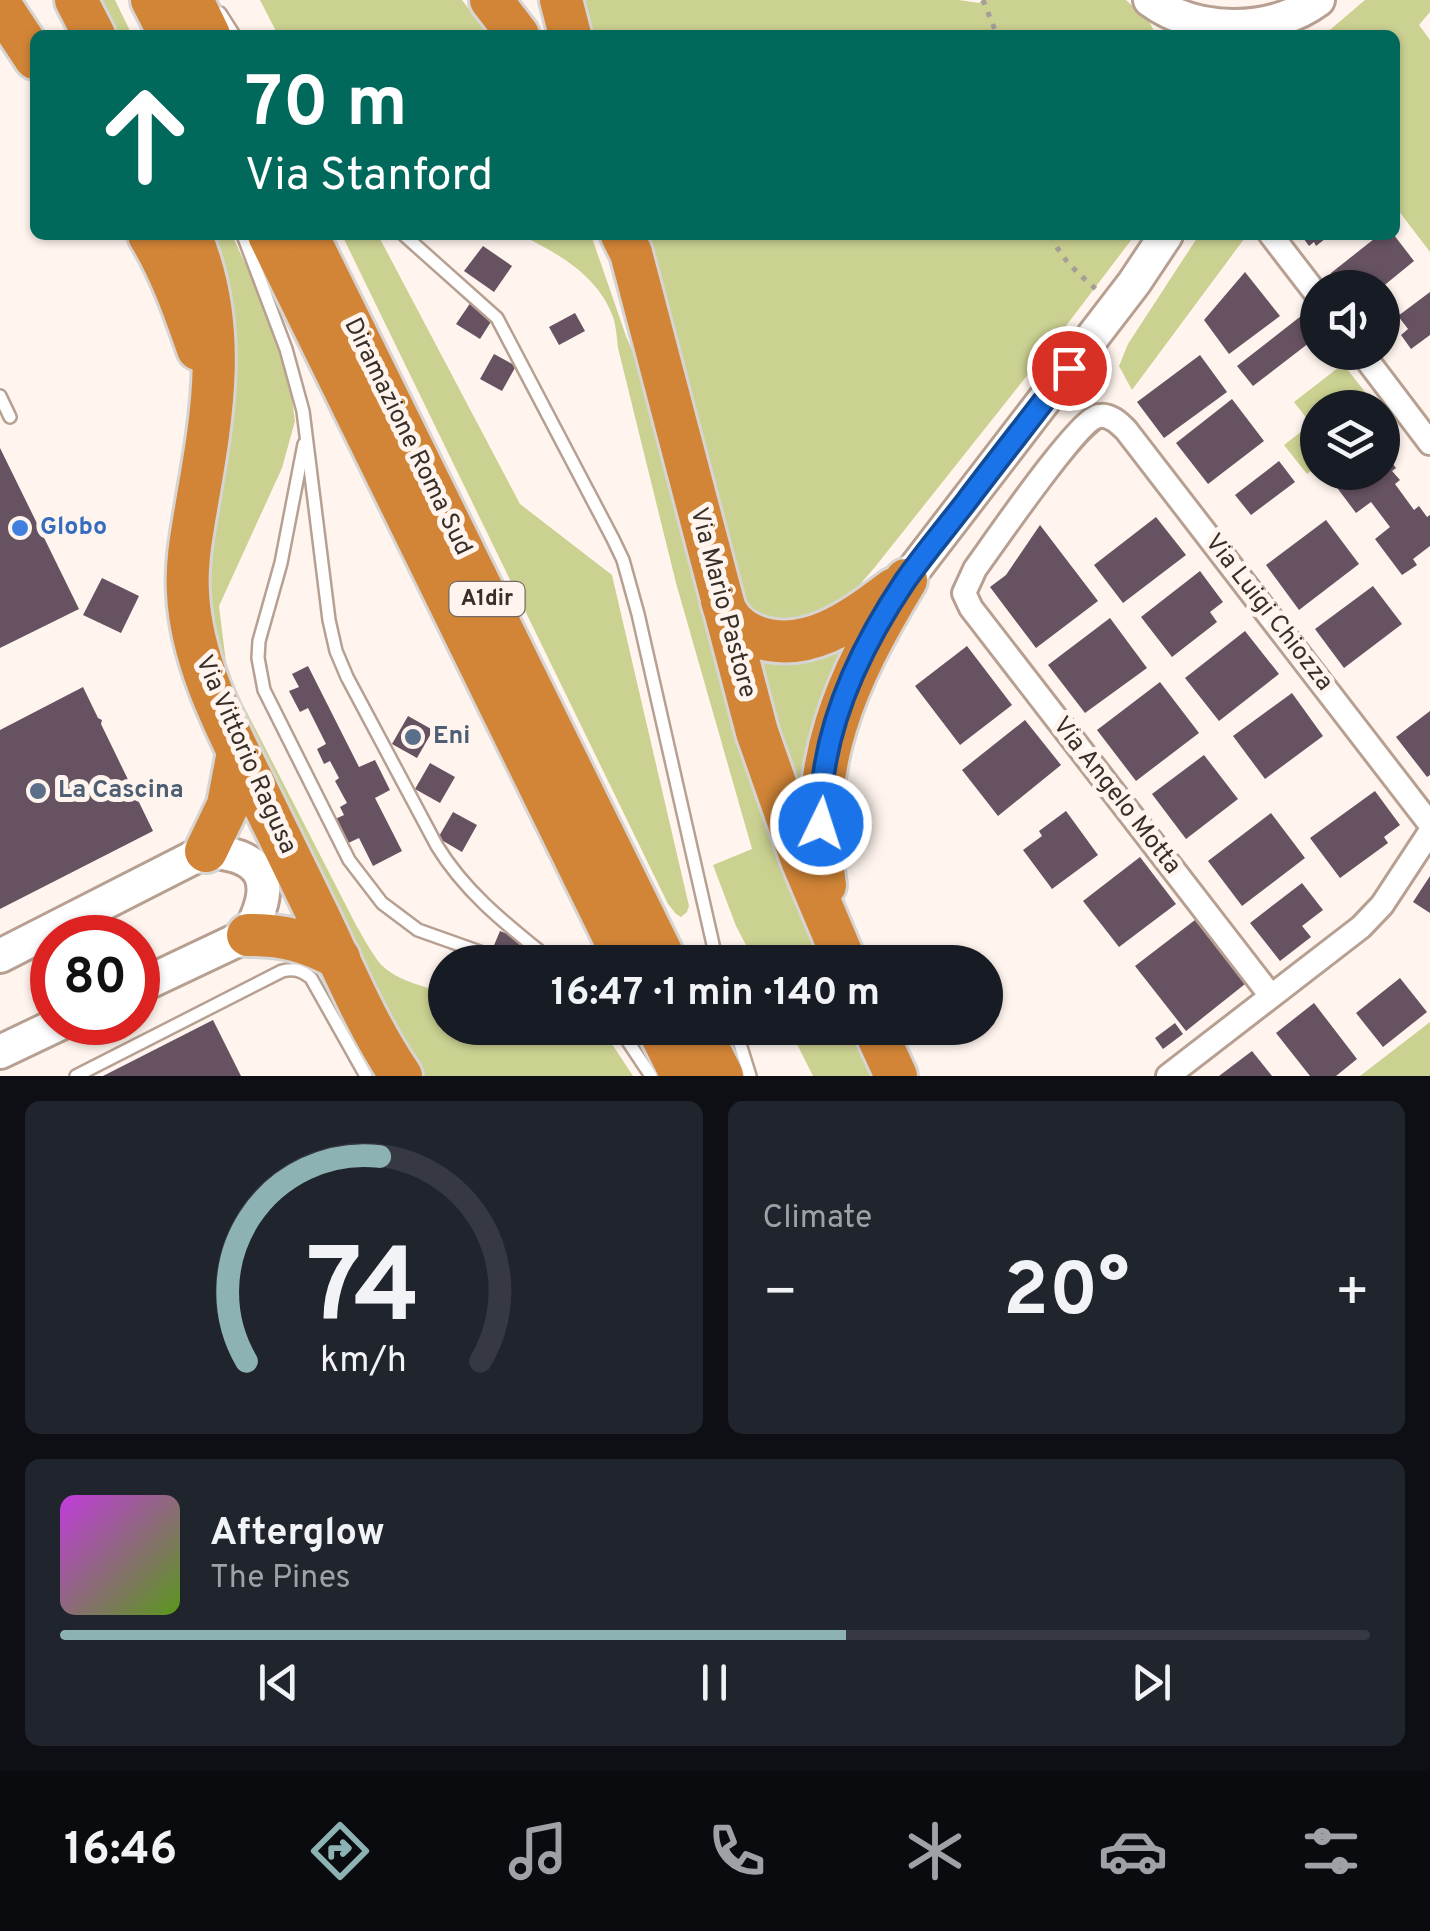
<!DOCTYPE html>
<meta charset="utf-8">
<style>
:root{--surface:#171b24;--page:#20242c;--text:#f1f3f6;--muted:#9ea1a6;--line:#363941;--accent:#8db2b4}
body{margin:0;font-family:Overpass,sans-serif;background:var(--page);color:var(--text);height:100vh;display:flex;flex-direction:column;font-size:38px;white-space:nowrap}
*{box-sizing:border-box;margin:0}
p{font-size:32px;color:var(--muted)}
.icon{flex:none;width:55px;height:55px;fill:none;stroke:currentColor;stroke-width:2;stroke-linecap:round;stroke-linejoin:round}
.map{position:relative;height:1076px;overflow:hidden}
.sheet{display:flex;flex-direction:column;gap:25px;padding:25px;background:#0d0f14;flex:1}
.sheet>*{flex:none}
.banner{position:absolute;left:30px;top:30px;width:1370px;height:210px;border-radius:15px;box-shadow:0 2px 8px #0004;background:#00695c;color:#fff;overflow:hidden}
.tools{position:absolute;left:1300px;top:270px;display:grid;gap:20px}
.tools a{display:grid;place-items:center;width:100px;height:100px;border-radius:50%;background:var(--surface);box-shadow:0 2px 8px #0004;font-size:50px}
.speed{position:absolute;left:30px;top:915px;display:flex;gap:20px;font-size:50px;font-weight:700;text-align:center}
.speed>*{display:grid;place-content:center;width:130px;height:130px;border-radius:50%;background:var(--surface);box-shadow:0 2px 8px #0004;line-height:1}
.speed .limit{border:15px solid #d22;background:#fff;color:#111}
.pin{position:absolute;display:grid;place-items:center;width:85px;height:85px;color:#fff;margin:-42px;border:5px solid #fff;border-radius:50%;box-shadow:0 2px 10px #0007}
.me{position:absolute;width:110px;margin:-55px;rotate:4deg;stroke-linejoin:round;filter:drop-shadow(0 0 8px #0008)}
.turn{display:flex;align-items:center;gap:35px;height:210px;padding:0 50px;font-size:45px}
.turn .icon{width:130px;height:130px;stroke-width:2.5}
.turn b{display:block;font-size:70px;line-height:85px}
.big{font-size:75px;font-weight:700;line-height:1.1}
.sheet .tile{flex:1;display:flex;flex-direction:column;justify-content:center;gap:15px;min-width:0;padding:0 35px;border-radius:15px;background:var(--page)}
.sheet .dial{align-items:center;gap:0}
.dial svg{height:260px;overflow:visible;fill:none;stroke:var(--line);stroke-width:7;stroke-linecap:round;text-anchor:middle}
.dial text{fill:var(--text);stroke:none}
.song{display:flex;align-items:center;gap:30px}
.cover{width:120px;height:120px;border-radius:15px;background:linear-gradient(135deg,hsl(290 70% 55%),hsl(90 70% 35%))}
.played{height:10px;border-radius:5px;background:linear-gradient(90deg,var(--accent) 60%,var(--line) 60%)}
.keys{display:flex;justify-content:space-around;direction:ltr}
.heat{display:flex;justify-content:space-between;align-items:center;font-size:55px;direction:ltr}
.sheet .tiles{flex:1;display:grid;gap:25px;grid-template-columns:1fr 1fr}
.tile:last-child{grid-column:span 2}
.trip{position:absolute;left:428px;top:945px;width:575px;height:100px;border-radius:50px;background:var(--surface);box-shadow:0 2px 8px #0004;font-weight:700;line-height:100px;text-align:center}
.menu{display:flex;height:160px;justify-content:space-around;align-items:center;background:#090b0e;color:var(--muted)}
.menu .icon{width:70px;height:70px}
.menu .on{color:var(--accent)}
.menu b{font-size:45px;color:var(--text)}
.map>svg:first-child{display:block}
.green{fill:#cbd191}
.building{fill:#665261}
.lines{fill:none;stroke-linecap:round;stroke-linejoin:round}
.lane-casing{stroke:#b7a091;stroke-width:16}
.street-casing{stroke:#b7a091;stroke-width:28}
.secondary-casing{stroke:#b7a091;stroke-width:38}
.highway-casing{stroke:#d7d5d4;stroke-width:48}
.path{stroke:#a69d96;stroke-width:5;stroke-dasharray:5 8;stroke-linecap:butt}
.lane{stroke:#fff;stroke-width:11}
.street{stroke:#fff;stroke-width:22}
.secondary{stroke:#fff;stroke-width:32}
.highway{stroke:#d28537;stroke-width:42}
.route-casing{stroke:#114b97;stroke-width:25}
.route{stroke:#1a73e8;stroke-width:18}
.shop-dot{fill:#3f7fe0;stroke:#fff5ee;stroke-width:4}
.service-dot{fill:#5c6f8a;stroke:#fff5ee;stroke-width:4}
.labels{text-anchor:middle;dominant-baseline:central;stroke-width:10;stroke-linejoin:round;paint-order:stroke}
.shield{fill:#fff5ee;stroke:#746a64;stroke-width:2.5}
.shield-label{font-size:22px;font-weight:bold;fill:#382f29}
.street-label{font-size:25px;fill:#382f29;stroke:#fff5ee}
.shop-label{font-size:25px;font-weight:bold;fill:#366cbe;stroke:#fff5ee;text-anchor:start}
.service-label{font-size:25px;font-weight:bold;fill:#4e5e75;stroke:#fff5ee;text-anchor:start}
</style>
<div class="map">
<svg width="1430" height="1076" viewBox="0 0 1430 1076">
<rect width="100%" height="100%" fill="#fff5ee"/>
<g class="green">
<path d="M92,0H115L132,35H110Z"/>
<path d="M260,0H462L489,35H278Z"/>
<path d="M585,0H959L979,3L982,0H1126L1150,23L1156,35H594Z"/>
<path d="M1365,0H1430V12L1419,25L1430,40V252L1395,206V35H1320L1331,29Z"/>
<path d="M203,235H232L271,319L288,370L295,421L282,468L219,606L226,663L235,689L356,925C363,937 370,950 378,961C393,980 423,986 445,993V1028H592L610,1041L633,1076H422L402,1047L222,682L203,609Z"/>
<path d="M342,235H378L520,504L612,575L689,906L687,912L681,917L676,914L668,904Z"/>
<path d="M521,235H591L626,336L646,383L829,962H755L736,926L713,865L752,849L676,583L618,348C617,338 616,326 613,317C598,275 557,253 521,235Z"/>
<path d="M647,235H1135L1053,343L875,567L839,609L812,622H781L761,618L744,606Z"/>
<path d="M1199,235H1247L1132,390L1119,366L1128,344Z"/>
<path d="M1343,364L1377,407L1318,408L1317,466L1307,474L1284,445L1311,424L1294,402Z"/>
<path d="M856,634L800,797L756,649Z"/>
<path d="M1430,1022V1076H1360Z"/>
<path d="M789,1028H858L880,1076H813Z"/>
</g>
<g class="building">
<path d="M1301,235H1330L1316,246L1314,242L1309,246Z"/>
<path d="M1379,235H1394L1414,261L1381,288H1343L1331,273Z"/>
<path d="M483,246L512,266L494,292L464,271Z"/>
<path d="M1245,272L1280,316L1229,354L1204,320Z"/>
<path d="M1430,292V335L1411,349L1401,335L1408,329L1398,316Z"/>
<path d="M471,302L494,317L480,339L456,324Z"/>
<path d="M1310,309L1318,319V336L1253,386L1237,366Z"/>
<path d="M575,313L585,331L559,345L549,327Z"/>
<path d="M494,354L516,366L502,391L480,379Z"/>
<path d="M1200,355L1227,392L1164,438L1137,402Z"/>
<path d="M1232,399L1264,441L1208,484L1176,443Z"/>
<path d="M0,448L79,609L0,648Z"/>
<path d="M1382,450L1396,468L1392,471L1400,480L1395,484L1414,510L1419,506L1427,517L1430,515V546L1413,559L1417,565L1402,575L1375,539L1390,527L1371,502L1356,513L1329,477L1335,472H1382Z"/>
<path d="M1279,461L1295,482L1251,515L1235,495Z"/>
<path d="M1156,517L1186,555L1123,603L1094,565Z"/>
<path d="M1326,520L1359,564L1299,610L1266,565Z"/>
<path d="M1040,525L1098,601L1036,648L990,587L1006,575Z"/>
<path d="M1200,571L1223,602L1210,612L1217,622L1172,657L1141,617Z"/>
<path d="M102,578L139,596L121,633L83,615Z"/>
<path d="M1373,586L1402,624L1344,668L1315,629Z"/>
<path d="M1110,618L1147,668L1085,713L1048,665Z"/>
<path d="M1245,631L1279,674L1219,721L1185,678Z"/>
<path d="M967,646L1012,705L960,745L915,686Z"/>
<path d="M308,666L359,767L375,760L390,790L375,798L402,851L373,866L359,838L346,844L333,820L344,815L340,807L347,803L335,781L339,778L330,761L324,764L317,749L326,744L308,708L300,712L289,691L299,687L292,674Z"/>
<path d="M1160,682L1199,733L1136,781L1097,730Z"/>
<path d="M83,687L98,718L102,720L101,724L153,831L0,909V730Z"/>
<path d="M1292,693L1323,736L1265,779L1233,736Z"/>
<path d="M1430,711V775L1427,777L1396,737Z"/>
<path d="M408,716L433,730L417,758L392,744Z"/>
<path d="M1025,720L1061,765L998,816L962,770Z"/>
<path d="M1204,755L1238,799L1186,839L1152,794Z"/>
<path d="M430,763L455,777L440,803L415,789Z"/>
<path d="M1375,791L1400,825L1384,837L1388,843L1340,878L1310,838Z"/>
<path d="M1066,811L1098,855L1052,889L1023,850L1042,836L1039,831Z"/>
<path d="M453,812L477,825L462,852L438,838Z"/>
<path d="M1271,813L1305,858L1242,906L1208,861Z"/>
<path d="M1140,857L1176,904L1119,947L1083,901Z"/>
<path d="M1430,876V913L1413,902Z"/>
<path d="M1302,883L1323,910L1302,926L1311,937L1280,961L1250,923Z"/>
<path d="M1195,920L1245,984L1186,1031L1135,966Z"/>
<path d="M500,931L533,944L526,962H487Z"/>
<path d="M1400,978L1427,1012L1383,1047L1356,1013Z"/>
<path d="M1314,1003L1357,1059L1336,1076H1310L1276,1033Z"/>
<path d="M213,1020L241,1076H103Z"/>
<path d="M1175,1023L1183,1034L1163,1049L1155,1038Z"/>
<path d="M1252,1051L1272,1076H1219Z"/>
</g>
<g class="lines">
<g class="lane-casing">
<g id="lane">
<path d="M220,13L234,35"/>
<path d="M243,235L286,349L303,411L329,620L336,651L347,677L437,846C467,895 510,927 553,962"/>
<path d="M404,235L497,318L613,539L623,560L638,614L717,962"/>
<path d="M0,396L10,417"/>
<path d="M304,444L281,563L259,641L258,658L264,690L349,860L382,903L418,930L508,962"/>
<path d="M619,1028L651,1076"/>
<path d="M735,1028L750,1076"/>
<path d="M76,1076L282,971C294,968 301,970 311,978L366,1076"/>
</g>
</g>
<g class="street-casing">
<g id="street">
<path d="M1271,235L1318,296"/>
<path d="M1361,352L1430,443"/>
<path d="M1271,996L971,608L964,593L975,569C992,546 1078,419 1099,416C1110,414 1119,423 1126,430L1430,824"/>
<path d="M1168,1076L1361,927L1382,905L1430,832"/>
</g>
</g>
<g class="secondary-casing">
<g id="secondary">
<path d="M1150,0C1197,35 1272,34 1318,0"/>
<path d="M906,580L1134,283L1166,235"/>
<path d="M0,956L206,851C268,855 276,884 248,935L138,987"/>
<path d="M0,1052L63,1022"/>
</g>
</g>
<g class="highway-casing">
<g id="highway">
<path d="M76,0L94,35"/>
<path d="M152,0L170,35"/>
<path d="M192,0L209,35"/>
<path d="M491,0L518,35"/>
<path d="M561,0L570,35"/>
<path d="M0,5L35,58"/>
<path d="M149,235C171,271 184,309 198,349"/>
<path d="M190,235C228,324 213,411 197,503C192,533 186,562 188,593C191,658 223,721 251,778C271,819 291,860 311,901C340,959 364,1022 401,1076"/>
<path d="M269,235L626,962"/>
<path d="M307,235L666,962"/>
<path d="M622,235L631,253L757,732L802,860L845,962"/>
<path d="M722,601C726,617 737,628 752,635C805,657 854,619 894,589"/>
<path d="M206,851L228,805L238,752"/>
<path d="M825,885C806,766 846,679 906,580"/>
<path d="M248,935C285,935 306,941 339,958"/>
<path d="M658,1028L682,1076"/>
<path d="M698,1028L722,1076"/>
<path d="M874,1028L896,1076"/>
</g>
</g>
<g class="path">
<path d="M983,0L997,35"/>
<path d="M1052,235C1058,257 1080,275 1097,290"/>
</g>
<use href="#lane" class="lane"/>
<use href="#street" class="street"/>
<use href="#secondary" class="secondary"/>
<use href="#highway" class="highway"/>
</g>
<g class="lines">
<g class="route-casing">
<path id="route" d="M821,824C818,737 858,651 905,581C924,554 946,528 966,502C1000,457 1035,413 1069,368"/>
</g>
<use href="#route" class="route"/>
</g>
<circle class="shop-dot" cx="20" cy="528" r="10"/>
<g class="service-dot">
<circle cx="413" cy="737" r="10"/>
<circle cx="38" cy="791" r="10"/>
</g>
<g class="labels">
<rect class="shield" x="449.5" y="582" width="75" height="34" rx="8"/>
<g class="shield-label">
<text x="487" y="599">A1dir</text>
</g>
<g class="street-label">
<text transform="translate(407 437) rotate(64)">Diramazione Roma Sud</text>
<text transform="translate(722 603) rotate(75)">Via Mario Pastore</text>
<text transform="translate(1268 613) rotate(52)">Via Luigi Chiozza</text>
<text transform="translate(245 755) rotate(66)">Via Vittorio Ragusa</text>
<text transform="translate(1116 796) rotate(52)">Via Angelo Motta</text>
</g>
<g class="shop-label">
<text x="40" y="528">Globo</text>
</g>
<g class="service-label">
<text x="433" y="737">Eni</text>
<text x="58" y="791">La Cascina</text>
</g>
</g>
</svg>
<div class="tools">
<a><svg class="icon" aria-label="sound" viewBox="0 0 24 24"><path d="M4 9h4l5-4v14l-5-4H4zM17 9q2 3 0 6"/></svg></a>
<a><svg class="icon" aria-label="layers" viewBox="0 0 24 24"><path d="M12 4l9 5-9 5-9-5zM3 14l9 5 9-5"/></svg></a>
</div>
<div class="speed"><div class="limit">80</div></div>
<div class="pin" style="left:1069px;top:368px;background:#d93025"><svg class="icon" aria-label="arrive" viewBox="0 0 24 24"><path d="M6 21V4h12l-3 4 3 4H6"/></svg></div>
<svg class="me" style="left:821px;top:824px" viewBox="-20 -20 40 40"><circle r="17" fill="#1a73e8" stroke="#fff" stroke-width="3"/><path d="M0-11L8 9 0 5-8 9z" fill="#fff"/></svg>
<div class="trip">16:47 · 1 min · 140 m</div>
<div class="banner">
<div class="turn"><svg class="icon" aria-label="ahead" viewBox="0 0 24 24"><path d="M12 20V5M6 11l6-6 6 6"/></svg><div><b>70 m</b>Via Stanford</div></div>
</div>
</div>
<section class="sheet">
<div class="tiles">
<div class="tile dial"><svg viewBox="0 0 100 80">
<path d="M14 69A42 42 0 1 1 86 69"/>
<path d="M14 69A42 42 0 0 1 55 6" stroke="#8db2b4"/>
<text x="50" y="56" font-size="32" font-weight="700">74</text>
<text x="50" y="72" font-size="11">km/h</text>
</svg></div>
<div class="tile"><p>Climate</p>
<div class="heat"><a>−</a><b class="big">20°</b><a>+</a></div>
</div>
<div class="tile">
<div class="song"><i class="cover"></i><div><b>Afterglow</b><p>The Pines</p></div></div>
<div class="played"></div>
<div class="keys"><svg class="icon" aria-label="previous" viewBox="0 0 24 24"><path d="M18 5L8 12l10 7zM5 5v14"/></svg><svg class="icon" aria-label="pause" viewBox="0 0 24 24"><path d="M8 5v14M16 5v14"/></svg><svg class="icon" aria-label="next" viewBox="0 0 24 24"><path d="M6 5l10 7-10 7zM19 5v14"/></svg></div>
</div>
</div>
</section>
<nav class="menu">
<b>16:46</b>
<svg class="icon on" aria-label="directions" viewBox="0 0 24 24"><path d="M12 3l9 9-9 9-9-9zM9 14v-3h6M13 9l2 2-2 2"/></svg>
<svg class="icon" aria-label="music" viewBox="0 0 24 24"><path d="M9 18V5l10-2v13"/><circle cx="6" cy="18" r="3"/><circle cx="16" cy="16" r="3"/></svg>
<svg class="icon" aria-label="phone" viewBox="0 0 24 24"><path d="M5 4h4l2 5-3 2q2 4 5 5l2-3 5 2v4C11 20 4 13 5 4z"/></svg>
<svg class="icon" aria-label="climate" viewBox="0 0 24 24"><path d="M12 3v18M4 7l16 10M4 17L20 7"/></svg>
<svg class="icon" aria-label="car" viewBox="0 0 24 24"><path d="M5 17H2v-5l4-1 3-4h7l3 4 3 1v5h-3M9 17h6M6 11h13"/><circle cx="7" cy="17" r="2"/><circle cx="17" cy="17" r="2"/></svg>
<svg class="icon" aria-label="filters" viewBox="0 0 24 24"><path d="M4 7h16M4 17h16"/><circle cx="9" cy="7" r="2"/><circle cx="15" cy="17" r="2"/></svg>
</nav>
